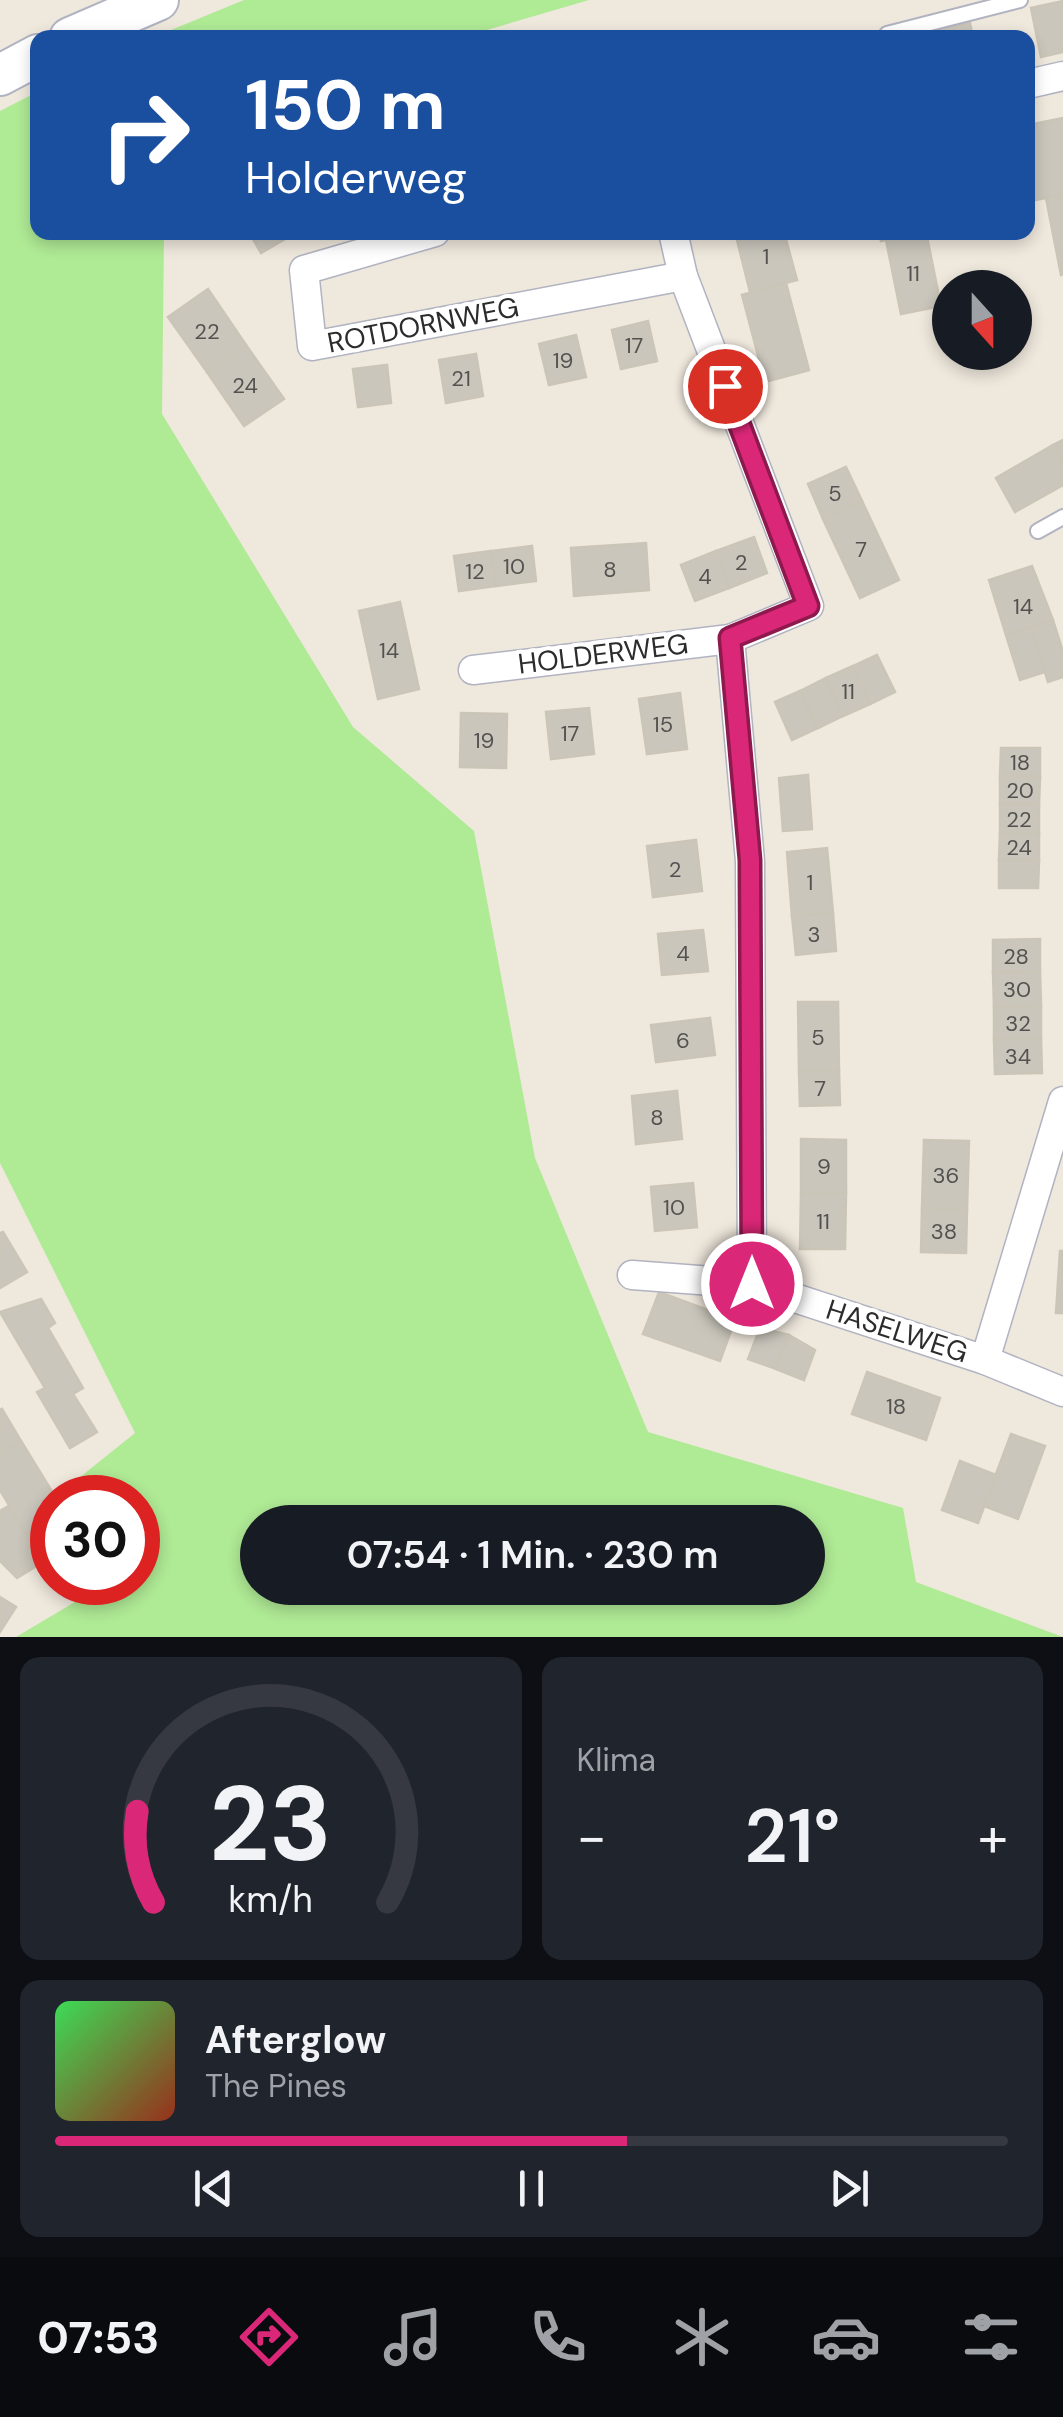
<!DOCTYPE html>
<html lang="de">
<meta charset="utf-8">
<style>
:root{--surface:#171b24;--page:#20242c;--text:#f1f3f6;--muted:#9ea1a6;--line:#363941;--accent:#db2777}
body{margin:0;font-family:"DM Sans",sans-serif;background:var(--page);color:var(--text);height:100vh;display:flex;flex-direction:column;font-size:38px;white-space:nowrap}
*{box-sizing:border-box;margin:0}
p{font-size:32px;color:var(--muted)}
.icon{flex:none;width:55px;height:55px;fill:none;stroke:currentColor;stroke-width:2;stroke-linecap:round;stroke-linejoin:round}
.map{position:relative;height:1637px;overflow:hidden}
.sheet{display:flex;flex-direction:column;gap:20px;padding:20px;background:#0d0f14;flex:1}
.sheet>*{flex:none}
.guide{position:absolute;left:30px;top:30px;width:1005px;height:210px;border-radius:20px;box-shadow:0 5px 15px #0003;background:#1a4fa0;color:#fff;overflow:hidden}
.needle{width:65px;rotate:159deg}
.fabs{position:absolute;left:932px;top:270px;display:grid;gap:20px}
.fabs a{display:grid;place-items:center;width:100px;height:100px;border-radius:50%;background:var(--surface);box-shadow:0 5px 15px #0003;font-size:50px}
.speed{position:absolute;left:30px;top:1475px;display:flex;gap:20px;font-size:50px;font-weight:700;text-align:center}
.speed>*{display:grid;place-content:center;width:130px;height:130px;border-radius:50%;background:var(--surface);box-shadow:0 5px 15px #0003;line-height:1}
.speed .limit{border:15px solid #d22;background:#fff;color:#111}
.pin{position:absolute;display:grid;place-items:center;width:85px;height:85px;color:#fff;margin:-42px;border:5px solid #fff;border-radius:50%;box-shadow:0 2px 10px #0007}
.me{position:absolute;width:110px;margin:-55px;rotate:0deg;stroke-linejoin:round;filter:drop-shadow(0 0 8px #0008)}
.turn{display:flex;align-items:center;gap:35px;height:210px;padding:0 50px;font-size:45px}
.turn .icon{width:130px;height:130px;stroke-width:2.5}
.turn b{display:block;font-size:70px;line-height:85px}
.big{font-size:75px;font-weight:600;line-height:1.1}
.sheet .widget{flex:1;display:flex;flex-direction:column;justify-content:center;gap:15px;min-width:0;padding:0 35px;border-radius:20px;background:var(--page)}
.sheet .dial{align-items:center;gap:0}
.dial svg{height:260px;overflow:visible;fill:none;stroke:var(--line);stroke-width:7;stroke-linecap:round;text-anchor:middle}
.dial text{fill:var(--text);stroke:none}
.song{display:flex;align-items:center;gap:30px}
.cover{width:120px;height:120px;border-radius:15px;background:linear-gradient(135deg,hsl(130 70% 55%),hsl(10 70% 35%))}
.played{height:10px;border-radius:5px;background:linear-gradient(90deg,var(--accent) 60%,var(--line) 60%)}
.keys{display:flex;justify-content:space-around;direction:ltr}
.heat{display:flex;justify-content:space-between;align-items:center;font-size:55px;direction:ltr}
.sheet .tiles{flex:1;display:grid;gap:20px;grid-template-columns:1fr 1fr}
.widget:last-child{grid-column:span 2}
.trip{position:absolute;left:240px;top:1505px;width:585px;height:100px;border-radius:50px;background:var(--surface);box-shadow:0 5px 15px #0003;font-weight:600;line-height:100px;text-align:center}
.tab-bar{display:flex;height:160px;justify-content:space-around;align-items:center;background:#090b0e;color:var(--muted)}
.tab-bar .icon{width:70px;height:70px}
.tab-bar .on{color:var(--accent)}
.tab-bar b{font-size:45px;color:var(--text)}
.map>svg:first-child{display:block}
.green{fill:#afea95;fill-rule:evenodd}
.building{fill:#cac6bc;stroke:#cbc5b7;stroke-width:2.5}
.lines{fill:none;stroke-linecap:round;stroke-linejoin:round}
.lane-casing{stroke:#b1b3c1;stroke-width:18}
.street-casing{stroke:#b1b3c1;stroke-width:31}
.secondary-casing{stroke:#b1b3c1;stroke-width:44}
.lane{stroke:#fff;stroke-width:14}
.street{stroke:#fff;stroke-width:28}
.secondary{stroke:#fff;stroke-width:40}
.route-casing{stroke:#8e194d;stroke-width:25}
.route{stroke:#db2777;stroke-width:18}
.labels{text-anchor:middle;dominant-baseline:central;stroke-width:8;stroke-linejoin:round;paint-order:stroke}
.number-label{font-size:22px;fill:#545250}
.street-label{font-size:28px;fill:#2c2c2c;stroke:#fff}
</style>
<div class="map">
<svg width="1063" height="1637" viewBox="0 0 1063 1637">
<rect width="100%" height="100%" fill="#efe8dd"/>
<g class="green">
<path d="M244,0H589L463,37H154Z"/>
<path d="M37,92L38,232L164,233L162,414L353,727L474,831L535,1158L648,1432L903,1508L916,1582L1063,1637H16L107,1583L138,1582V1498L86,1497L79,1478L135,1433L0,1163V111ZM808,1522V1588H258V1522Z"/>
</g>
<g class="building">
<path d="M1063,1V52L1041,57L1031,8Z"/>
<path d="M943,23L945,29L970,23L973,38H919L917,29Z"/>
<path d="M1063,118V195L1035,200L1028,162V125Z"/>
<path d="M1063,195V274L1061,275L1046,198Z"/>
<path d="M249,232H297L261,253Z"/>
<path d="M735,232H784L797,280L750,292Z"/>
<path d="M879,232H920V233L881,241Z"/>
<path d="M926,232L941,306L901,314L886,240Z"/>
<path d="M786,283L809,370L765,382L742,295Z"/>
<path d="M208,289L246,345L207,372L168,317Z"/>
<path d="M648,321L657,361L621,369L612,330Z"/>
<path d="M576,335L586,377L549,385L539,344Z"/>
<path d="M246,345L284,399L244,426L207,372Z"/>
<path d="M476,354L483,396L446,403L439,360Z"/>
<path d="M387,365L391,403L358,407L353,369Z"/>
<path d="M1063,440V463L1053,445Z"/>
<path d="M1053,445L1063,463V485L1015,512L996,478Z"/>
<path d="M846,467L862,501L823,519L808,484Z"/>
<path d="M862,501L899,580L860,598L823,519Z"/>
<path d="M754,537L767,573L729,588L716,551Z"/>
<path d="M646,543L649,590L574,596L571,548Z"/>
<path d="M532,546L536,581L496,586L491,551Z"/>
<path d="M491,551L496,586L459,591L454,556Z"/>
<path d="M716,551L729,588L695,601L681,565Z"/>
<path d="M1032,566L1053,620L1006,635L989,580Z"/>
<path d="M400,602L419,689L378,699L359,611Z"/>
<path d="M1053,620L1063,652V677L1048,682L1031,627Z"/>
<path d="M1031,627L1045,672L1020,680L1006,635Z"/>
<path d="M877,655L895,692L870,704L853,666Z"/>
<path d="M853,666L870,704L843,716L826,678Z"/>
<path d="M826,678L843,716L818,728L800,691Z"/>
<path d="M800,691L818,728L792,740L775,702Z"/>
<path d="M680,693L687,749L647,754L639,699Z"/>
<path d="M589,708L594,754L551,759L546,712Z"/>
<path d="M461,713L507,714L506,768L460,767Z"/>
<path d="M1001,748H1040V777L1000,776Z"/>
<path d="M808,775L812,829L783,831L779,778Z"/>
<path d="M1000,776L1040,777L1039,805L1000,804Z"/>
<path d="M1000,804L1039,805V833H1000Z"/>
<path d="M1000,833H1039V861L999,860Z"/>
<path d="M696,840L702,891L653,897L647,846Z"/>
<path d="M827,848L833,913L792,916L787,852Z"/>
<path d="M999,860L1039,861L1038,888H999Z"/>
<path d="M833,913L836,951L796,955L792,916Z"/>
<path d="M703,930L708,971L662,975L658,934Z"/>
<path d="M1040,939V971L993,972V940Z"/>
<path d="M1040,971L1041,1006L994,1007L993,972Z"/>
<path d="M798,1002H838L839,1071L799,1072Z"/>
<path d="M1041,1006V1039L994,1040V1007Z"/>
<path d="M710,1018L715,1055L656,1062L651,1025Z"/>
<path d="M1041,1039L1042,1073L995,1074L994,1040Z"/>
<path d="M839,1071L840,1105L800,1106L799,1072Z"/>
<path d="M677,1091L682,1139L636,1144L632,1096Z"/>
<path d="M801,1139L846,1140V1193H801Z"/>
<path d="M924,1140L969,1141L967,1209L922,1208Z"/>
<path d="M693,1183L697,1227L655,1231L651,1187Z"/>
<path d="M801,1193H846L845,1249H800Z"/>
<path d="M922,1208L967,1209L966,1253L921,1252Z"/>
<path d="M3,1232L27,1272L0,1288V1233Z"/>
<path d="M1060,1251H1063V1313H1056Z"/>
<path d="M659,1292L735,1320L720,1361L643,1334Z"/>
<path d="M41,1299L55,1323L48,1328L83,1388L73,1394L97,1432L70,1448L37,1392L45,1388L0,1312Z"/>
<path d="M760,1328L789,1335L776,1369L748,1359Z"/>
<path d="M789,1335L815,1350L804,1380L776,1369Z"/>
<path d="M867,1372L940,1398L926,1440L852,1414Z"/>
<path d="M2,1409L21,1441L0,1454V1410Z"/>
<path d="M1011,1434L1045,1446L1018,1519L984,1506Z"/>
<path d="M21,1441L56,1498L52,1556L43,1562L0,1490V1454Z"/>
<path d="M960,1461L996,1475L978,1523L942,1510Z"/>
<path d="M9,1506L43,1562L17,1578L0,1561V1511Z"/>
<path d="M52,1556V1577L43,1562Z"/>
<path d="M56,1582H86L64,1596Z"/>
<path d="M0,1597L16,1607L0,1632Z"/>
</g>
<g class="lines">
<g class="lane-casing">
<g id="lane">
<path d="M887,34L1020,0"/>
<path d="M1038,531L1063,517"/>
</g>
</g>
<g class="street-casing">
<g id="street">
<path d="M1028,84L1063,76"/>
<path d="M435,232L304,270L312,346L683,276"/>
<path d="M730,639L750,861L752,1284"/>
<path d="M473,670L730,639L809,606L683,276L673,232"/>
<path d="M632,1275L752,1284L985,1360L1063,1392"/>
<path d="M985,1360L1063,1101"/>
</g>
</g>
<g class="secondary-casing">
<g id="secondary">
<path d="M70,38L158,0"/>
<path d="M0,75L38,55"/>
</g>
</g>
<use href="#lane" class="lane"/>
<use href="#street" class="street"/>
<use href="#secondary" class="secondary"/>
</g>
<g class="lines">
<g class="route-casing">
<path id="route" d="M725,386L808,606L730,638L750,860L752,1284"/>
</g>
<use href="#route" class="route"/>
</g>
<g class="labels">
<g class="number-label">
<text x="766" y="256">1</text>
<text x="913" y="273">11</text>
<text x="207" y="331">22</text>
<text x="634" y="345">17</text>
<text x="563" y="360">19</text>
<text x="461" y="378">21</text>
<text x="245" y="385">24</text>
<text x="835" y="493">5</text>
<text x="861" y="549">7</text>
<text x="741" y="562">2</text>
<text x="514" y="566">10</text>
<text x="610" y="569">8</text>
<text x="475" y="571">12</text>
<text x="705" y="576">4</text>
<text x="1023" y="606">14</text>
<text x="389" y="650">14</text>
<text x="848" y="691">11</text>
<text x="663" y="724">15</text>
<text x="570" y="733">17</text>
<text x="484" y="740">19</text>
<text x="1020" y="762">18</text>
<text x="1020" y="790">20</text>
<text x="1019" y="819">22</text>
<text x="1019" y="847">24</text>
<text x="675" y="869">2</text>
<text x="810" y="882">1</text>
<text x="814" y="934">3</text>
<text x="683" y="953">4</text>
<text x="1016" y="956">28</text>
<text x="1017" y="989">30</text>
<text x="1018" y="1023">32</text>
<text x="818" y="1037">5</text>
<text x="683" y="1040">6</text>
<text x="1018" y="1056">34</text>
<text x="820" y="1088">7</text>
<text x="657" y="1117">8</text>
<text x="824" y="1166">9</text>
<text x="946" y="1175">36</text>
<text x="674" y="1207">10</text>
<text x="823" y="1221">11</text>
<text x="944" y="1231">38</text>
<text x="896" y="1406">18</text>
</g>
<g class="street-label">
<text transform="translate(423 325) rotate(-11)">ROTDORNWEG</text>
<text transform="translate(603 654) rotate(-7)">HOLDERWEG</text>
<text transform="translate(897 1331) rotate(18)">HASELWEG</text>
</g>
</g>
</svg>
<div class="fabs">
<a><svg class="needle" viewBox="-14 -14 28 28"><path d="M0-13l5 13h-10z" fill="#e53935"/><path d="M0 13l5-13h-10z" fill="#9ea1a6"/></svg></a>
</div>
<div class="speed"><div class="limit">30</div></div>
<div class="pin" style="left:725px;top:386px;background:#d93025"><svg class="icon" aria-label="arrive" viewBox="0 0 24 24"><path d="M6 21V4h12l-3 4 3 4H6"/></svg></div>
<svg class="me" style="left:752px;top:1284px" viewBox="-20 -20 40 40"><circle r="17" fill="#db2777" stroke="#fff" stroke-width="3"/><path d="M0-11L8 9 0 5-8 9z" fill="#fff"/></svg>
<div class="trip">07:54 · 1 Min. · 230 m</div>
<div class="guide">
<div class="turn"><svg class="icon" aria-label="right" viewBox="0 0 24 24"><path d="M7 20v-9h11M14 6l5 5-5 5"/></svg><div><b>150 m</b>Holderweg</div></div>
</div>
</div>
<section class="sheet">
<div class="tiles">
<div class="widget dial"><svg viewBox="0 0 100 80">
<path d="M14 69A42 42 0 1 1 86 69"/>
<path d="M14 69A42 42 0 0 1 9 41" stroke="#db2777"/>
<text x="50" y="56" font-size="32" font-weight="700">23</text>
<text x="50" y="72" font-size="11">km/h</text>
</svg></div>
<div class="widget"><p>Klima</p>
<div class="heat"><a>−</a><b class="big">21°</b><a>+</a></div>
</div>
<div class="widget">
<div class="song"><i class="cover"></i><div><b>Afterglow</b><p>The Pines</p></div></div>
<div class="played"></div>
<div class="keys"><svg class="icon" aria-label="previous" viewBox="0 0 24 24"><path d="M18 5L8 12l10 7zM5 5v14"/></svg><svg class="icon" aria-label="pause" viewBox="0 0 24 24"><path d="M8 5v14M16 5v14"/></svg><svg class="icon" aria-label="next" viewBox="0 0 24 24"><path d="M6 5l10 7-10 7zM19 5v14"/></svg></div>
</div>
</div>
</section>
<nav class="tab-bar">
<b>07:53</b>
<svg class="icon on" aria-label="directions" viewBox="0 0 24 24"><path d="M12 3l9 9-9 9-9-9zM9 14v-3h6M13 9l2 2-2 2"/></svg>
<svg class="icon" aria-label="music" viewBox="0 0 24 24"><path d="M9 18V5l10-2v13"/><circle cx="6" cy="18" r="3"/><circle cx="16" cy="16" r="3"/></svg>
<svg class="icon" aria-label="phone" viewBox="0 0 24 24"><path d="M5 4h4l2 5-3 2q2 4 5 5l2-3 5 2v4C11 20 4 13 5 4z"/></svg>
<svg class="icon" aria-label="climate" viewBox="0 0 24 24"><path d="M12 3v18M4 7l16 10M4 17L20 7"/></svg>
<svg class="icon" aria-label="car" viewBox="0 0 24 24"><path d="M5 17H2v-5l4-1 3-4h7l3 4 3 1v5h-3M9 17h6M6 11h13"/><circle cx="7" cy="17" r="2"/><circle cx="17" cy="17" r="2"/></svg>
<svg class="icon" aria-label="filters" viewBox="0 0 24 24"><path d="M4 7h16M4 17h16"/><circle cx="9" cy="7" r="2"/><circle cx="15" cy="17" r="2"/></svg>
</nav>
